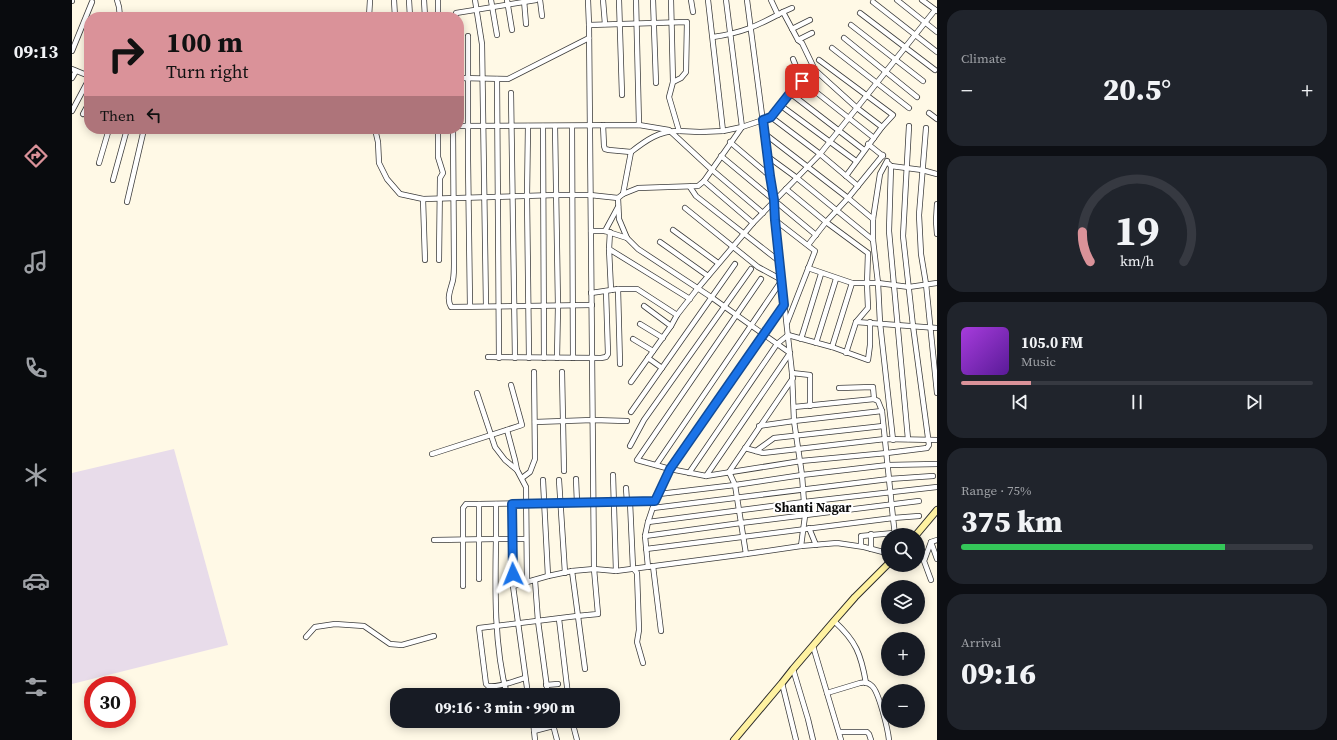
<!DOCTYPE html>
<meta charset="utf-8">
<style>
:root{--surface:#171b24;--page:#20242c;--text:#f1f3f6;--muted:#9ea1a6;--line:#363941;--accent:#da9299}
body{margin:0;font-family:"Source Serif 4",serif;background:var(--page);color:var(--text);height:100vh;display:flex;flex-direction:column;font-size:15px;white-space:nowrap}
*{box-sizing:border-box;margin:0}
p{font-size:13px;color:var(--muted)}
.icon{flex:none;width:22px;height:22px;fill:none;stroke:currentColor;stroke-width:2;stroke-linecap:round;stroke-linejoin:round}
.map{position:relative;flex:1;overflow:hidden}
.drawer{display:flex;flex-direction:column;gap:10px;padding:10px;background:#0d0f14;width:400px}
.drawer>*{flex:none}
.guide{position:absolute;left:12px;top:12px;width:380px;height:122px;border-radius:16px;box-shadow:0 2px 10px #0003;background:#da9299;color:#111;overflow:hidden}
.tools{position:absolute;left:809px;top:528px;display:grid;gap:8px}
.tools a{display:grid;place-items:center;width:44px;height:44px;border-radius:50%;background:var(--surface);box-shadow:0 2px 10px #0003;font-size:20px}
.speed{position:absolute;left:12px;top:676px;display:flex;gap:8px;font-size:20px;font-weight:700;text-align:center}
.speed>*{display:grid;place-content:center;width:52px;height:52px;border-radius:50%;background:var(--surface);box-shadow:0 2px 10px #0003;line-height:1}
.speed .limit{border:6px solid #d22;background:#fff;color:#111}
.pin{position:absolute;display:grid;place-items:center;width:34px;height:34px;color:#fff;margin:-17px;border-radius:8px;box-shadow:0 2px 6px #0006}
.me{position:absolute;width:44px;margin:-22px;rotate:358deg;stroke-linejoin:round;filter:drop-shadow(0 0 3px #0008)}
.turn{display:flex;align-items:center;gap:14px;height:84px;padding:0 16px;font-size:18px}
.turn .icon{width:52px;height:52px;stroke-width:2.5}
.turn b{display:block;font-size:28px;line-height:34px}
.then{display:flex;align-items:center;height:38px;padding:0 16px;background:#0003;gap:8px;font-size:15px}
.big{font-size:30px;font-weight:800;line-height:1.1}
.drawer .widget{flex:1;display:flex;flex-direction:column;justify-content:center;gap:6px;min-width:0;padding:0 14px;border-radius:16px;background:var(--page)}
.drawer .dial{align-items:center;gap:0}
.dial svg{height:104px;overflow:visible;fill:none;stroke:var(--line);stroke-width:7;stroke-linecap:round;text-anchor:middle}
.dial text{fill:var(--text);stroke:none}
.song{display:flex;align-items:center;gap:12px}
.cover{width:48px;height:48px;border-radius:6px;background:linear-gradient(135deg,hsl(280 70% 55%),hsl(270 70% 35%))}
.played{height:4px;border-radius:2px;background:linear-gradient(90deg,var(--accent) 20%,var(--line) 20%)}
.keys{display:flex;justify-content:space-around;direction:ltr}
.heat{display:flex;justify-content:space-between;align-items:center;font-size:22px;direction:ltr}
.charge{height:6px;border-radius:3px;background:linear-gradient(90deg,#34c759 75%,var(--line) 0)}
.trip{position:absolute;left:318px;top:688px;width:230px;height:40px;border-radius:16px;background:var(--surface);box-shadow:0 2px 10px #0003;font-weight:800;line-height:40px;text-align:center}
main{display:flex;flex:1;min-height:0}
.dock{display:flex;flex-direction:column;width:72px;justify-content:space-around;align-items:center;background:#090b0e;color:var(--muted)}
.dock .icon{width:28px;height:28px}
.dock .selected{color:var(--accent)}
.dock b{font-size:18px;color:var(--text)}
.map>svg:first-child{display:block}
.industrial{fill:#e8dcea}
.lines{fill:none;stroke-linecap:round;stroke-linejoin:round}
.street-casing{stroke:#3c3c3c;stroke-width:6}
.secondary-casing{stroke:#2b2b2b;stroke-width:8}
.street{stroke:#fff;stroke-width:4.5}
.secondary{stroke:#fff2a1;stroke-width:6}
.route-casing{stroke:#114b97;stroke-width:10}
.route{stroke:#1a73e8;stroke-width:7}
.labels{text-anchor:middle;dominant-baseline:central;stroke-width:4;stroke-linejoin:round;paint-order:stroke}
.quarter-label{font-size:13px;font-weight:bold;fill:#090909;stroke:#fff}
</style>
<main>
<nav class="dock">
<b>09:13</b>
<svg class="icon selected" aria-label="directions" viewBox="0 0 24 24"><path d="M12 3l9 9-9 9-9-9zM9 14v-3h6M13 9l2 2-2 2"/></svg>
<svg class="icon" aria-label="music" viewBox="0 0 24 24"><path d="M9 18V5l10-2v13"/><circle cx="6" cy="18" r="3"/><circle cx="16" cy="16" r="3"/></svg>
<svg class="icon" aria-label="phone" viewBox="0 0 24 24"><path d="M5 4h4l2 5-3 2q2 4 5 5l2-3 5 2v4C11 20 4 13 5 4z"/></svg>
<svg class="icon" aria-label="climate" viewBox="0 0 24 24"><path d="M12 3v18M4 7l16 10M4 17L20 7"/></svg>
<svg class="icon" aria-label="car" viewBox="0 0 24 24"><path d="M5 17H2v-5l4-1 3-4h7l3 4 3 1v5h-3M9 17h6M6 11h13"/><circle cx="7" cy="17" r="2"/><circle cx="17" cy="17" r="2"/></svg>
<svg class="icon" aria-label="filters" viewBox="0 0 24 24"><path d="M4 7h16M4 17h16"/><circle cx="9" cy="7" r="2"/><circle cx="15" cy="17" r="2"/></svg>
</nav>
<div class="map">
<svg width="865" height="740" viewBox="0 0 865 740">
<rect width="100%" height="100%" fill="#fff9e6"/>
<path class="industrial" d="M102,449L156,645L0,684V473Z"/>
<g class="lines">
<g class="street-casing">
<g id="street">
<path d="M45,0L47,7L48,17"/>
<path d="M322,0L323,17"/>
<path d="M337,0L338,17"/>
<path d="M352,0L353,17"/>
<path d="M366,0V17"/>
<path d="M403,0L410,44L414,306"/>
<path d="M419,0L425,35"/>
<path d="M435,0L440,30"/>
<path d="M452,0L454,24"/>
<path d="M468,0L470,16"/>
<path d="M531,0L533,24"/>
<path d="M547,0L550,95"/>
<path d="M564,0L567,125"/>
<path d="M581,0L584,83"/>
<path d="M599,0L601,82"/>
<path d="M619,0L621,12"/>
<path d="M636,0L651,131"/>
<path d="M675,0L698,176L702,200L703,220L720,373L722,421L730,475L733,516L729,546"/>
<path d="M699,0L706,15"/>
<path d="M825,0L865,32"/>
<path d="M850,0L865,11"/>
<path d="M0,1V0"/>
<path d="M801,2L865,52"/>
<path d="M720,8L711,12L726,40L730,43L743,70L785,108L810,127"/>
<path d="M788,13L863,70"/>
<path d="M297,17L298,0"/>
<path d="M383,17L384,13L464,0"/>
<path d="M517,25L615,22L614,72L609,78L601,82L597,97L607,131C588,130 573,141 559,152L551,194L546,198L547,219L555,238L566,249L639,297L718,353L634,476"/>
<path d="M779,25L851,81"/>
<path d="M720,29L738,20"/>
<path d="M396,36V160L398,306"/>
<path d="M641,37C670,33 685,26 711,12"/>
<path d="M772,38L845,97"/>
<path d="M726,40L740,33"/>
<path d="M760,48L837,108"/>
<path d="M0,51L20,2"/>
<path d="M721,59L730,81L802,138"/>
<path d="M747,60L821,115L810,127L774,176"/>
<path d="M0,69L17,76"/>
<path d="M0,78L4,71"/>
<path d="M387,78L436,79L517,38"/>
<path d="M425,79L427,358"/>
<path d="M439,93L443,358"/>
<path d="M718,93L792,150"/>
<path d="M708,105L784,161"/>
<path d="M0,111L17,79"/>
<path d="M857,113L865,119"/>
<path d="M11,114L17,103"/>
<path d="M699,117L748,154L786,186"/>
<path d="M531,125L532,146L533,149L537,150L559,152"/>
<path d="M387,126L567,125L597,130L639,169L691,213"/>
<path d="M456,126L455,196L457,358"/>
<path d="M471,126L472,358"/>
<path d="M483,126L486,306L485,358"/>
<path d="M500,126L501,358"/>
<path d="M854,128L847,215L849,254L854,284L865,393"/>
<path d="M303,129L306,142L307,163L315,179L328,194L351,199L484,195H518L546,198"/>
<path d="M366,129V157L371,173L368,178L367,260"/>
<path d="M381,129L382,263C382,269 382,274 381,280C379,289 374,298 379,307L520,305"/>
<path d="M607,131L628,132L651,131L670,127L691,120L699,117L718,93L730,81"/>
<path d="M693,134L776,198L801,219"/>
<path d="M658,142L698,176"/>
<path d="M796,144L811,156"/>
<path d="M649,156L744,235"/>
<path d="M695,156L725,178L801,240"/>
<path d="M815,161L808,174L801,219V240L806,283L808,323L821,440"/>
<path d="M27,163L37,129"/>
<path d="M817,164L819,166L850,170L865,174"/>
<path d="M819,166L817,231L836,439"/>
<path d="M41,180L55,129"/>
<path d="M632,181L681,223"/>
<path d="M618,187L624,196L707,261"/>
<path d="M714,189L754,222L796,253L795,284L796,308L784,322L774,353"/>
<path d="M551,194L566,188L626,186L632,181L670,127L654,0"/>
<path d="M351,199L353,260"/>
<path d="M55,202L72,129"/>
<path d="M865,204L864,221L865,234"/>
<path d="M703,220L743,251L715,323"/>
<path d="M601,230L646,263"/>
<path d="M519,231H533L555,238"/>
<path d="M533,231L546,207"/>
<path d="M588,242L636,276"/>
<path d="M736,245L754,222L776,198L811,155"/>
<path d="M537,249L538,232"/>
<path d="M736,268L780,283H806L837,287L865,283"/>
<path d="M689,279L565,460L598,469L634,476L729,461L815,453L855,448L857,445L841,326L831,236L837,126"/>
<path d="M546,289L548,364"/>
<path d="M539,290L537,249L618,299"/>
<path d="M519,293L546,289H565L605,315"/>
<path d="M572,306L599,326"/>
<path d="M784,322L865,328"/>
<path d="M568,324L591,338"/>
<path d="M561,339L581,351"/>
<path d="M729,339L749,274"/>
<path d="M744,343L764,279"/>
<path d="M760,347L780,283"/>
<path d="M416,357L529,358L534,357L536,354L534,291"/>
<path d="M576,358L590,368"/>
<path d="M490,372L492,471"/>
<path d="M720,373L738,375V406"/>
<path d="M559,382L599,326L605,315L626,288L681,223L748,154L863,10"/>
<path d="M405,393L423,447L433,460L445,470L454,487L455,582"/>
<path d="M722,407L802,399"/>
<path d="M559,412L663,264"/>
<path d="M463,422L521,420L555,421"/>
<path d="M687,426L722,421L810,411"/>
<path d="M435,430L443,460L445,470"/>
<path d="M558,446L572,420L679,269"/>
<path d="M673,448L691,453L813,439L865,440"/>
<path d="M684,451L702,438L811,426"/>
<path d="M360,454L450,425L439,385"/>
<path d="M584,465L710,280L686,267L613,208"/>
<path d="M617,473L705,344L716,335L760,347L796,360L798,345V322"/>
<path d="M541,475L544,571"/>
<path d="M450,478L458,472L463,459L462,372"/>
<path d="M504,479L505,503"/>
<path d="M471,480L476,576"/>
<path d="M487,480L493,573"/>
<path d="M554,488L555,502"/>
<path d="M587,494L663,485L730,475L816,465L865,464"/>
<path d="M558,502L561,568L565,573L567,630L565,642L571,663"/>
<path d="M407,504L583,501"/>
<path d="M440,504V538L441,586L476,576L500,571L522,569L544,571L674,554L729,546L765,543L792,547L811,552L816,557"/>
<path d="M581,508L817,479L861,476"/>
<path d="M576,522L732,502L865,487"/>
<path d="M737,528L744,545"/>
<path d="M799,534V549"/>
<path d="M823,535L821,518L847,516"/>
<path d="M573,536L669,523L847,501"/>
<path d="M362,540L424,539V504"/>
<path d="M859,542L865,559"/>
<path d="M789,546V536L822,533"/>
<path d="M574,549L821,518L810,411L806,401L802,399L801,387L767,388"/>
<path d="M674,554L663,485L657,472L721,378"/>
<path d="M581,566L589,631"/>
<path d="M576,567L573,536L576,522L583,501L598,469L712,305"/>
<path d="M500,571L513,669"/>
<path d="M463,580L466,621L476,695"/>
<path d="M859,580L852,561L859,542L865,540"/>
<path d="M391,586V508L394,504H407V579"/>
<path d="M441,586L456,695"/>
<path d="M487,619L496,695"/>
<path d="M762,621C784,641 789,654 794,683"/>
<path d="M234,637L243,627L263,624L292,626L318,644L330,645L362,636"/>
<path d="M741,646L769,740"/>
<path d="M721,669L736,719L741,740"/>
<path d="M453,678C442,681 427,688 416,686L414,684L407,628L505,616L526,614L522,569L517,25L516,0"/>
<path d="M710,683L724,740"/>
<path d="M474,685L486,684"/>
<path d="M755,693L788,683C792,682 797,683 800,686C807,692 816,730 817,740"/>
<path d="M435,695C422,646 423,590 424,539H454"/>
<path d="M461,721L463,740"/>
<path d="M480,721L485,740"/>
<path d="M500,721L505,740"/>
<path d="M462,731L481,726"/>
<path d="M767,732H795L797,734L799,740"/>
</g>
</g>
<g class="secondary-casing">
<g id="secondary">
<path d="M844,535L865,510"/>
<path d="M662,740L710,683L721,669L762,621L783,597L816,564"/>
</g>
</g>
<use href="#street" class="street"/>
<use href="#secondary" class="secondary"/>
</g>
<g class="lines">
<g class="route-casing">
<path id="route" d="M441,574L440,504L583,501L598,469L712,305L703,220L702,200L698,176L691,120L699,117L718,93L730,81"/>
</g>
<use href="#route" class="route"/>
</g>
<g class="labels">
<g class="quarter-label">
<text x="741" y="507">Shanti Nagar</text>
</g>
</g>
</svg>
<div class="tools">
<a><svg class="icon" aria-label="search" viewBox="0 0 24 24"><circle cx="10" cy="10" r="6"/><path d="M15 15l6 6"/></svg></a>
<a><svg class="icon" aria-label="layers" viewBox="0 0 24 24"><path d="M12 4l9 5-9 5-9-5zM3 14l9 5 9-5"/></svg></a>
<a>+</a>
<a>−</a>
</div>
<div class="speed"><div class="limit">30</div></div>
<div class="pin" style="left:730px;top:81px;background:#d93025"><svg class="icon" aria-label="arrive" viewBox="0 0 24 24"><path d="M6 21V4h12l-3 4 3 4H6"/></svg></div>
<svg class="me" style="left:441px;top:574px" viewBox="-20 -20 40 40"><path d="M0-17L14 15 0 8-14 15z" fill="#1a73e8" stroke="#fff" stroke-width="4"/></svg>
<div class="trip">09:16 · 3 min · 990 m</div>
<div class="guide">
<div class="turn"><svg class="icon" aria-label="right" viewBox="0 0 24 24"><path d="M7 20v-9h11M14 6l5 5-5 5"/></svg><div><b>100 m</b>Turn right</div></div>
<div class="then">Then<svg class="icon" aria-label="left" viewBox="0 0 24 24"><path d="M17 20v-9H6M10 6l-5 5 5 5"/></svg></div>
</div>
</div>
<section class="drawer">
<div class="widget"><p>Climate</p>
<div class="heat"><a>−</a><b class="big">20.5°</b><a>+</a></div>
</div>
<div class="widget dial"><svg viewBox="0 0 100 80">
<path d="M14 69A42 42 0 1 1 86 69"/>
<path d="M14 69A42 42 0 0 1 8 46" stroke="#da9299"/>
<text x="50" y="56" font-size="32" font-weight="700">19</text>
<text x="50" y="72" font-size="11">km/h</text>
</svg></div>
<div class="widget">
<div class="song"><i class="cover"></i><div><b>105.0 FM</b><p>Music</p></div></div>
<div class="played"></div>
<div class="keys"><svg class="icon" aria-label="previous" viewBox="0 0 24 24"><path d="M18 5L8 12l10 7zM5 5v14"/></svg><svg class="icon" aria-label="pause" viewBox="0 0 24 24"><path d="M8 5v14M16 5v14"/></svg><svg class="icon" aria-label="next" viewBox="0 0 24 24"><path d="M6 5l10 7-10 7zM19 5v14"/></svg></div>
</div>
<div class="widget"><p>Range · 75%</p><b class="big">375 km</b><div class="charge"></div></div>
<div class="widget"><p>Arrival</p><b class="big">09:16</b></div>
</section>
</main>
